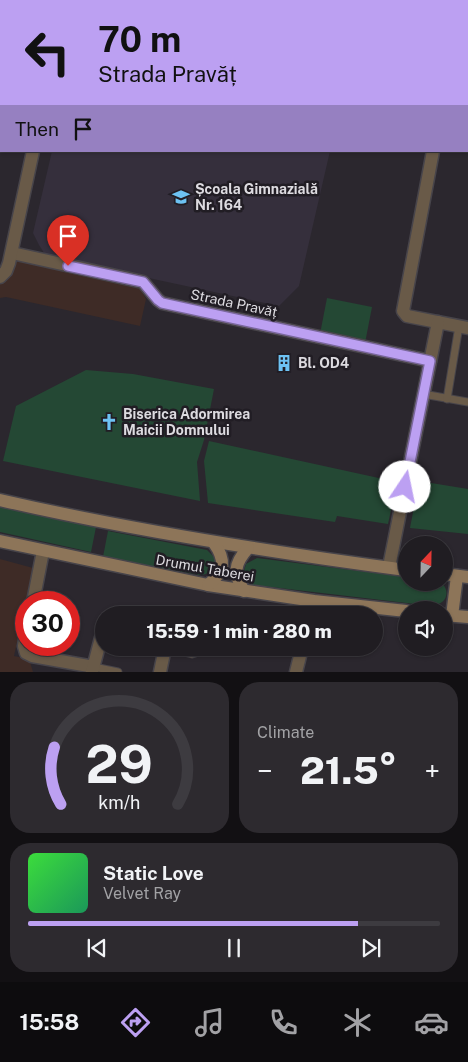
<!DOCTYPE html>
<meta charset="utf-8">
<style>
:root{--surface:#201d22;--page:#2d2a2f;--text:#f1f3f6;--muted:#a2a2a5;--line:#3d3b40;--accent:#bca0f2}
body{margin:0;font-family:"Public Sans",sans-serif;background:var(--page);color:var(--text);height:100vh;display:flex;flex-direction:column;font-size:19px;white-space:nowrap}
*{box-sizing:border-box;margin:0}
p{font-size:16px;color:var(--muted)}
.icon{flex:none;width:28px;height:28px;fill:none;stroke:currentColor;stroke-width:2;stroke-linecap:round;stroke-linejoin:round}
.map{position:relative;height:672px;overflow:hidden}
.side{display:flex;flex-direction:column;gap:10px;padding:10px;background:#121013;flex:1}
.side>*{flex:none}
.banner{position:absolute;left:0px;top:0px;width:469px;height:152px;box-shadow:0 1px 4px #0004,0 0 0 1px var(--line);background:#bca0f2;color:#111;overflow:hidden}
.needle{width:32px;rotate:22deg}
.controls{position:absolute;left:398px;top:536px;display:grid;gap:10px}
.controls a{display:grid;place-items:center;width:55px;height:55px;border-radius:50%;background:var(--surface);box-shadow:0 1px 4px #0004,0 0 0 1px var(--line);font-size:25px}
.speed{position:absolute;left:15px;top:591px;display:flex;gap:10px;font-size:25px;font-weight:700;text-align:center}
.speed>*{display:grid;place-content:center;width:65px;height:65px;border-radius:50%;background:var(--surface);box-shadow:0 1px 4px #0004,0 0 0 1px var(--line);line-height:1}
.speed .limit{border:8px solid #d22;background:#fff;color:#111}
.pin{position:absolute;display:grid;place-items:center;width:42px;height:42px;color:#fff;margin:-51px -21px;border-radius:50% 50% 50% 0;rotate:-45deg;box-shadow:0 0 5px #0007}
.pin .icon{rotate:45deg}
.me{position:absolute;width:55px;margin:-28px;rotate:11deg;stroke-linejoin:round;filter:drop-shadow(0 0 4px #0008)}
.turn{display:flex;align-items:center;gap:18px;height:105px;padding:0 15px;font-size:22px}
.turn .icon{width:65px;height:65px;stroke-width:2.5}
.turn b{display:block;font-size:35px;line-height:42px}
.then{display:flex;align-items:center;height:48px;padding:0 15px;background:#0003;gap:10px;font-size:19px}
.big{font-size:38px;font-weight:800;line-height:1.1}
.side .card{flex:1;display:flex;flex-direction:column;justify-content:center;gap:8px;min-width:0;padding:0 18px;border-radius:20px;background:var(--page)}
.side .dial{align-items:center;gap:0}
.dial svg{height:130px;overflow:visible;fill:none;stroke:var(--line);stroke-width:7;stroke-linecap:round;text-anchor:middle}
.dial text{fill:var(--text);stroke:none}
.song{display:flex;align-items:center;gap:15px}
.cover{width:60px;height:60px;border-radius:8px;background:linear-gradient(135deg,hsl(120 70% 55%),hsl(150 70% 35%))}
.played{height:5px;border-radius:2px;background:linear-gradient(90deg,var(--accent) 80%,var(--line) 80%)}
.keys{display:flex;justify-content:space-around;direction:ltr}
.heat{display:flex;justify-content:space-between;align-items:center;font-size:28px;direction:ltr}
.side .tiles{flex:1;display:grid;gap:10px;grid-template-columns:1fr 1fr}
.card:last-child{grid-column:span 2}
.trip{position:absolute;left:95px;top:606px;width:288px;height:50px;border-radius:25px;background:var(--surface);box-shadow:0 1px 4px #0004,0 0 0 1px var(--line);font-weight:800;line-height:50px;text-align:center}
.dock{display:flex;height:80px;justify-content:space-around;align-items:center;background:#0d0c0e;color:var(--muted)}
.dock .icon{width:35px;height:35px}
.dock .active{color:var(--accent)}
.dock b{font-size:22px;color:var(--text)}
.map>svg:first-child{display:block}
.commercial{fill:#3e2b26}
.built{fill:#352f3c}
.green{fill:#244834}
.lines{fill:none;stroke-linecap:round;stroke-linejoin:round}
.service-casing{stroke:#47444a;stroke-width:9}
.minor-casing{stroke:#47444a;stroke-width:15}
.secondary-casing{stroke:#47444a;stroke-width:15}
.service{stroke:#695a48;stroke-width:7}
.minor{stroke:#695a48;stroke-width:12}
.secondary{stroke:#8d7559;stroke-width:12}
.route-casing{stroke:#7a689d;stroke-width:12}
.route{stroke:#bca0f2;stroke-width:9}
.labels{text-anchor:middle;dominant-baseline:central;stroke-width:5;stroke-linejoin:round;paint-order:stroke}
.poi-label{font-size:14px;font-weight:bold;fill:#dddbe0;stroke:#211d24;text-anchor:start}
.street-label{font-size:14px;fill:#dddbe0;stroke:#211d24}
</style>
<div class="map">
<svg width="468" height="672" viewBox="0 0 468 672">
<rect width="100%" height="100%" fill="#2b272e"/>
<g class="commercial">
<path d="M4,257L139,286L146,299L140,326L6,297L0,298V271Z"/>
<path d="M0,559L33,568L14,656L29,659L33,672H0Z"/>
</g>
<g class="built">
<path d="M70,0H362L70,1Z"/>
<path d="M52,151H330L299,286L279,306L46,256L39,245L33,233Z"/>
</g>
<g class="green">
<path d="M327,298L372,307L365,343L320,334Z"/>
<path d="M86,370L133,374L214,389L204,440L197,462L200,501L3,461L16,406Z"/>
<path d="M209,441L397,482L388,524L337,516L335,522L208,503L204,461Z"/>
<path d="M419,481L468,489V534L410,528Z"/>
<path d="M0,506L96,527L91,552L0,532Z"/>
<path d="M108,531L207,550L215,558C215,569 211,574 200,575L103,557Z"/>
<path d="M257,558L406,577V582L442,583C451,593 446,604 432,606L253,585L244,577V571L246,564Z"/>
</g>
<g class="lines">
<g class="service-casing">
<g id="service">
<path d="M423,394L468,402"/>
<path d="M447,399L459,326"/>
<path d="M168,648L192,654L202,651L204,648"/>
<path d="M94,667L118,672"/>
</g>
</g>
<g class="minor-casing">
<g id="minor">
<path d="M20,1V0"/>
<path d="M0,99L1,100"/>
<path d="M433,151L403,311L407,316L468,328"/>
<path d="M12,253L143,282L158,300L162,303L430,361"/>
<path d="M0,277L6,271L9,263L33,151"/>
<path d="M389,567L438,322"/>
<path d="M33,602L43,551"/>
<path d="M310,615L314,601"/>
<path d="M26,633L24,646L26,653L32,656L94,667"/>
<path d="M92,672L101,638L104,635"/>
<path d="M160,672L165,648"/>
<path d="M296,672L302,648"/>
</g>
</g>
<g class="secondary-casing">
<g id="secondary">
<path d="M0,500C134,531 270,552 406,570"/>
<path d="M0,541L208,585L314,601L406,611"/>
<path d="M444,574L468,577"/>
<path d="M208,585C225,571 226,560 214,543"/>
<path d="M244,591C233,573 234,564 248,548"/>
<path d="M444,615L468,617"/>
<path d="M452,616L457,576"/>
</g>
</g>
<use href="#service" class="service"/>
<use href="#minor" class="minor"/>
<use href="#secondary" class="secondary"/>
</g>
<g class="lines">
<g class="route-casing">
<path id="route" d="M68,266L143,282L158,300L162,303L430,361L405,487"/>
</g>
<use href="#route" class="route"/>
</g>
<defs>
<g id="school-bare" transform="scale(1.35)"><path d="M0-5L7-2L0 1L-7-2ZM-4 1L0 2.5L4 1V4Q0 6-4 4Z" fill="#6dc2f3" stroke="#211d24" stroke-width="2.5" paint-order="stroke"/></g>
<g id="building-bare" transform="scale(1.35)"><path d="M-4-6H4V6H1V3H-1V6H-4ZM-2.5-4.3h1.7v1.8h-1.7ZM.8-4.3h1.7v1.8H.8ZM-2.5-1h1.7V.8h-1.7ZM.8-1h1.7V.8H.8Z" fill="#6dc2f3" stroke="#211d24" stroke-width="2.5" paint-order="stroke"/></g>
<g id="church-bare" transform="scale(1.35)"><path d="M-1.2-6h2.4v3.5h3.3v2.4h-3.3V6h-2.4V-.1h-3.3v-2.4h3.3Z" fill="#6dc2f3" stroke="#211d24" stroke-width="2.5" paint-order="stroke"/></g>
</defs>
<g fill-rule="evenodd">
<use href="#school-bare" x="181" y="197"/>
<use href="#building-bare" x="284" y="363"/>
<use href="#church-bare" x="109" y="422"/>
</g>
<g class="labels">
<g class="poi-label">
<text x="195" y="189">Școala Gimnazială<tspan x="195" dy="16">Nr. 164</tspan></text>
<text x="298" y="363">Bl. OD4</text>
<text x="123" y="414">Biserica Adormirea<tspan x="123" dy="16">Maicii Domnului</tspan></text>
</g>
<g class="street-label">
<text transform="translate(234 303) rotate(12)">Strada Pravăț</text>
<text transform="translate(205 568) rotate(10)">Drumul Taberei</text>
</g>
</g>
</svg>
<div class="controls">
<a><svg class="needle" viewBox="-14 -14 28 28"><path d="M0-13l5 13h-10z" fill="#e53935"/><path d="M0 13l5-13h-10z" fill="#a2a2a5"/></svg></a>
<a><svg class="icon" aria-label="sound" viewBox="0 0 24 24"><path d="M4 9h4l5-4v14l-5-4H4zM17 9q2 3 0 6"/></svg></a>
</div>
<div class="speed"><div class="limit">30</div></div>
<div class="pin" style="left:68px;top:266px;background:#d93025"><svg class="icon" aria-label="arrive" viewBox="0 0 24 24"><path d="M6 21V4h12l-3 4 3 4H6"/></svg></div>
<svg class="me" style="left:405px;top:487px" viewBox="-20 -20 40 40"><circle r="19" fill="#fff"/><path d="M0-13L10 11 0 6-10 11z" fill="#bca0f2"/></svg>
<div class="trip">15:59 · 1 min · 280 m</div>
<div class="banner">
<div class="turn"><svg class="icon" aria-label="left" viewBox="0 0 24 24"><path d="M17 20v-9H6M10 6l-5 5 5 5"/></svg><div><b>70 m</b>Strada Pravăț</div></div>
<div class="then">Then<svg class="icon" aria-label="arrive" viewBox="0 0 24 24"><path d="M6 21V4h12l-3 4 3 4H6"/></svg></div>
</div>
</div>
<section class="side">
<div class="tiles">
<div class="card dial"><svg viewBox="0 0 100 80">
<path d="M14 69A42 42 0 1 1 86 69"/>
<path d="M14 69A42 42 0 0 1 10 34" stroke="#bca0f2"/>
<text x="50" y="56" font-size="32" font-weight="700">29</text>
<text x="50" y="72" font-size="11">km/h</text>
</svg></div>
<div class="card"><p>Climate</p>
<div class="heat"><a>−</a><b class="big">21.5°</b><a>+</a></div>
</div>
<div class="card">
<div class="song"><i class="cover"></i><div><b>Static Love</b><p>Velvet Ray</p></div></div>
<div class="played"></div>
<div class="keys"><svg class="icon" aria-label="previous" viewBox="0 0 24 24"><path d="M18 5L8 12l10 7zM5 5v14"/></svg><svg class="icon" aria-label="pause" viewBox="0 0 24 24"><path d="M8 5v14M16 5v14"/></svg><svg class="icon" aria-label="next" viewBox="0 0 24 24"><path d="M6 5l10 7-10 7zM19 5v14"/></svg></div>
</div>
</div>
</section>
<nav class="dock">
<b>15:58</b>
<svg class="icon active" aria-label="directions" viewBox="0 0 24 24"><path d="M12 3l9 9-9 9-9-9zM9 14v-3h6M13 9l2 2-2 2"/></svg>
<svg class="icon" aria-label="music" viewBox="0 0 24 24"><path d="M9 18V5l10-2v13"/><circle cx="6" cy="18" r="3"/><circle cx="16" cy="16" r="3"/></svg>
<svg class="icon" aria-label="phone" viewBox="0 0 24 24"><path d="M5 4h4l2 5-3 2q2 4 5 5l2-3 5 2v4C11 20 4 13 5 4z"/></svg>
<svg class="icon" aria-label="climate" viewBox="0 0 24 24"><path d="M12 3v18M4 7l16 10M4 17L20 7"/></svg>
<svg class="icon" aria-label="car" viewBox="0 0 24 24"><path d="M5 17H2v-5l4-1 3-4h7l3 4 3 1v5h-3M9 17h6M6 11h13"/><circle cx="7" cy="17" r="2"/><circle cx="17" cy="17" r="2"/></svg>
</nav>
